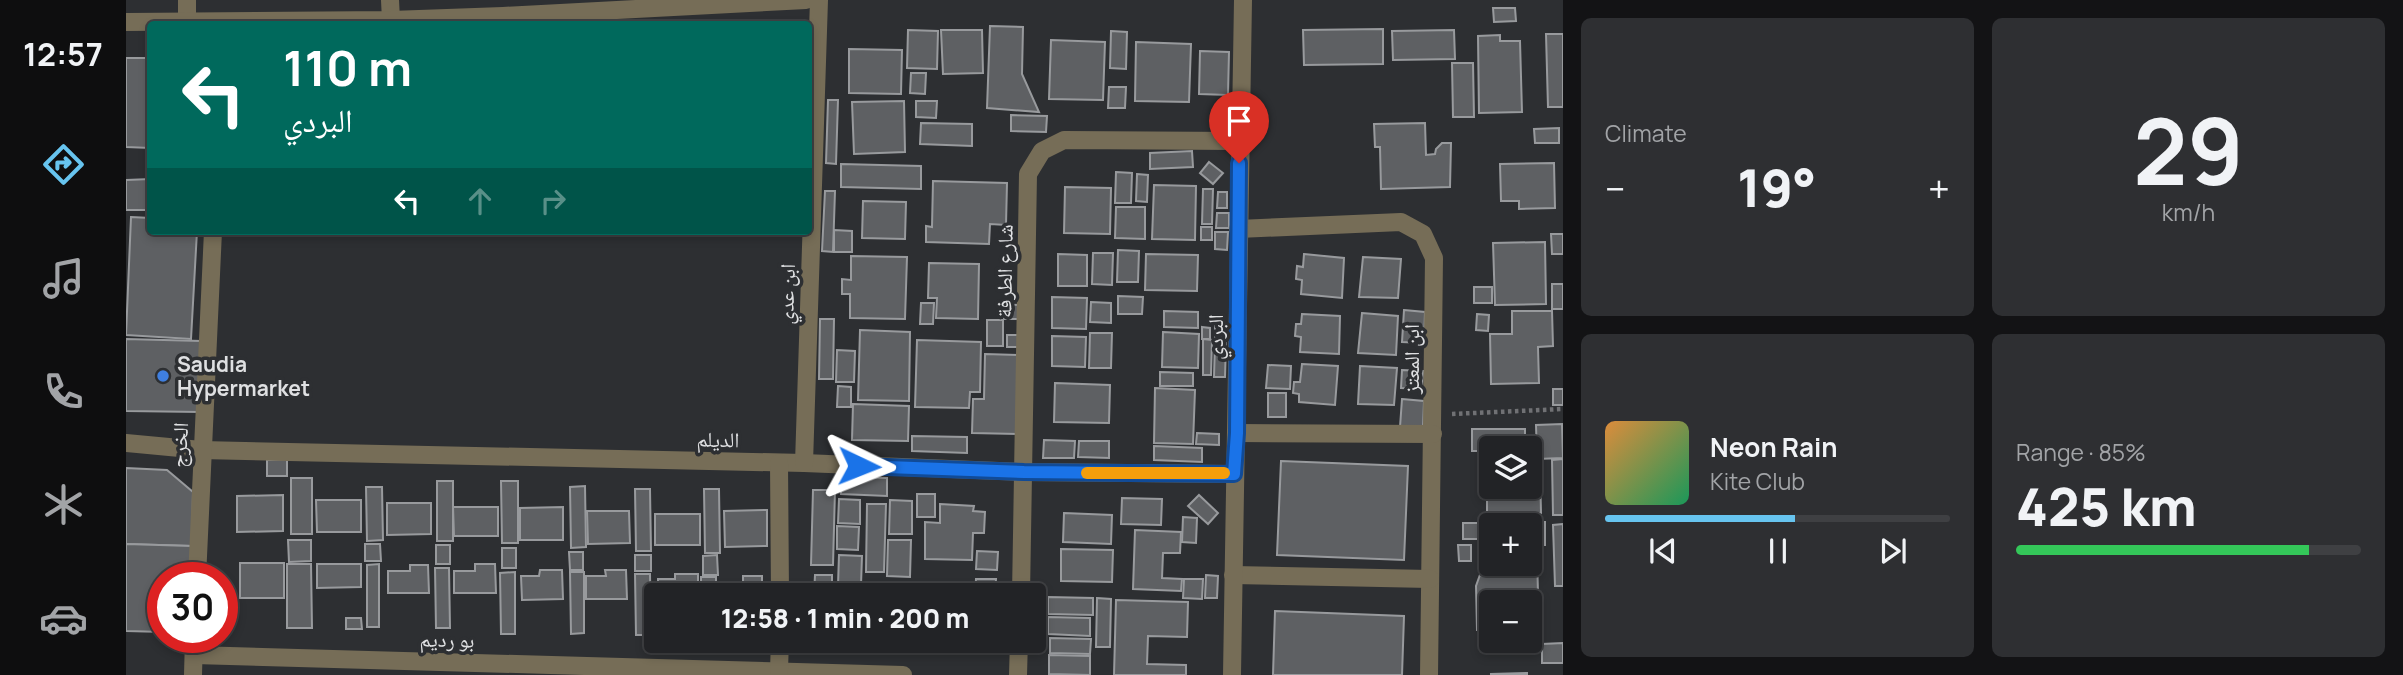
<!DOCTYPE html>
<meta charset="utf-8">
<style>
:root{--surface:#222326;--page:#2e2f32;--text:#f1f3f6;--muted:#a2a4a7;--line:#3f4043;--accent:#67c4ef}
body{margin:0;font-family:Manrope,"Noto Naskh Arabic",sans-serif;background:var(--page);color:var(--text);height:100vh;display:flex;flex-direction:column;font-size:26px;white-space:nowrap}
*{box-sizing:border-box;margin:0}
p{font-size:23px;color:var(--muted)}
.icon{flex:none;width:38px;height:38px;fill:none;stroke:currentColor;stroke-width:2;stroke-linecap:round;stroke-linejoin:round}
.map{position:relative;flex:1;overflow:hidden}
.side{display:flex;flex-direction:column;gap:18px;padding:18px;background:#131315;width:840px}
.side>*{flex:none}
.top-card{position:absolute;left:21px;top:21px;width:665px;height:214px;border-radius:7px;box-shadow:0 4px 10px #0003,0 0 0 2px var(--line);background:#00695c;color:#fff;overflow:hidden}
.controls{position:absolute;left:1353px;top:436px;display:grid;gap:14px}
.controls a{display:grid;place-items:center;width:63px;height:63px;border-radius:7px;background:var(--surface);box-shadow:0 4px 10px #0003,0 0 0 2px var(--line);font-size:35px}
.speed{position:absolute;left:21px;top:562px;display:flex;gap:14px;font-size:35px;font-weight:700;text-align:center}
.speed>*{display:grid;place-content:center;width:91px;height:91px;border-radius:50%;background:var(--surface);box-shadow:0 4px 10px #0003,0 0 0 2px var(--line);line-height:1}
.speed .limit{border:10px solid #d22;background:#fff;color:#111}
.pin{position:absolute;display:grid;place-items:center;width:60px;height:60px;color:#fff;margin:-72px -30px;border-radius:50% 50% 50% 0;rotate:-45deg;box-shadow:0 0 7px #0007}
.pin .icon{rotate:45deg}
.me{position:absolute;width:77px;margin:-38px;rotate:92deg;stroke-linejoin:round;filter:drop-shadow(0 0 5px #0008)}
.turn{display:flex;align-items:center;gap:24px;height:147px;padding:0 21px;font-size:32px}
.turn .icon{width:91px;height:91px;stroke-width:2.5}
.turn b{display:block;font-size:49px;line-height:60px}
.lanes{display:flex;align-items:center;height:66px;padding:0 21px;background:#0003;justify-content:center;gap:35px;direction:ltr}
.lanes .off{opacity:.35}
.big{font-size:52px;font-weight:800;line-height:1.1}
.side .widget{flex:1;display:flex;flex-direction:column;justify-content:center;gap:10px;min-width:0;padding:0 24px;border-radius:10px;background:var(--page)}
.side .dial{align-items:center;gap:0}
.dial b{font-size:91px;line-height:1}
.song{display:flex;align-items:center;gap:21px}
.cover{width:84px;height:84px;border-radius:10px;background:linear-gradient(135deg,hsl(30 70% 55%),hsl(150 70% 35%))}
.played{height:7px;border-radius:4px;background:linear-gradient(90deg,var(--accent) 55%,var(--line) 55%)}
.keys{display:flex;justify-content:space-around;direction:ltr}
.heat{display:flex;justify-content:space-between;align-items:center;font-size:38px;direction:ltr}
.charge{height:10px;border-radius:5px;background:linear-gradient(90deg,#34c759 85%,var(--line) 0)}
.side .tiles{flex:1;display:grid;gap:18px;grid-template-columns:repeat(2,1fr)}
.trip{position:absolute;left:518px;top:583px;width:402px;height:70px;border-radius:7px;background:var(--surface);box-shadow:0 4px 10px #0003,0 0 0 2px var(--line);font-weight:800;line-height:70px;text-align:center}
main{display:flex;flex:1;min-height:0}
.tabs{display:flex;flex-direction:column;width:126px;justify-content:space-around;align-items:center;background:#0e0e0f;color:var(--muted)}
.tabs .icon{width:49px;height:49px}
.tabs .current{color:var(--accent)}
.tabs b{font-size:32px;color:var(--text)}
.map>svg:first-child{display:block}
.building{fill:#5e6063;stroke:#989a9d;stroke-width:2}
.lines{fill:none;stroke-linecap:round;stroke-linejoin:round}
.path{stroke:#707174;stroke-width:4.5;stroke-dasharray:3.5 3.5;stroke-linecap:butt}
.minor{stroke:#766d57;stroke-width:18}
.route-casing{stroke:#114b97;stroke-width:18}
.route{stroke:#1a73e8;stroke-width:12}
.slow{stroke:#f59e0b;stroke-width:12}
.shop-dot{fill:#3f7fe0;stroke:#2d2f32;stroke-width:2.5}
.labels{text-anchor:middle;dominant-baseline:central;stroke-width:7;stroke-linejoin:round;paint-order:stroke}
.street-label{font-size:21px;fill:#dfe0e2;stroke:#2d2f32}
.poi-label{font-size:21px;font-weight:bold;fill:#dfe0e2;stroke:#2d2f32;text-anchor:start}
</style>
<main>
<nav class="tabs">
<b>12:57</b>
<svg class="icon current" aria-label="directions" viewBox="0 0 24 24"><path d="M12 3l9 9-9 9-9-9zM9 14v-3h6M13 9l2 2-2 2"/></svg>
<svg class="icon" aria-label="music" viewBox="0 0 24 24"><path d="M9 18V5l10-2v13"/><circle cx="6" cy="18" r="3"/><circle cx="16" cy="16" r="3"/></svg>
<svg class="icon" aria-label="phone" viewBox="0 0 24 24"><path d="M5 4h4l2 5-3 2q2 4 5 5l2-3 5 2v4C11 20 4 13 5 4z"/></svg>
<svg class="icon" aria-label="climate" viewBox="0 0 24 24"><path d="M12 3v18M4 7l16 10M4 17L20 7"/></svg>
<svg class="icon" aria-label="car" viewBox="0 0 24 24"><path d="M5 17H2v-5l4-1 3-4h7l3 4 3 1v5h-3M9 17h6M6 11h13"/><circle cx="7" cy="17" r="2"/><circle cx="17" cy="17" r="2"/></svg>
</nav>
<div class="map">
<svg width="1437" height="675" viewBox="0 0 1437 675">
<rect width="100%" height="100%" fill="#2d2f32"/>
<g class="building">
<path d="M1367,8H1389L1390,21L1368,22Z"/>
<path d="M864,26L897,27L896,74L913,112L861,108Z"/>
<path d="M1257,29V64L1178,65L1177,30Z"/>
<path d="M782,30L812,31L811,69L781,68Z"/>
<path d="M815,30H856L857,73L817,74Z"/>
<path d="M1328,30L1329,59L1267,60L1266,31Z"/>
<path d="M985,31L1001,32L1000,69L984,68Z"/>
<path d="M1420,34H1437V107H1422Z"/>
<path d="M1374,35V41H1394L1396,112L1353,113L1352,36Z"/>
<path d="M925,40L979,42L977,100L923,99Z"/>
<path d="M1010,42L1065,44L1063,102L1009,101Z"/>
<path d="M723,49L776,50L775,94L723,93Z"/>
<path d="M1074,51L1103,52L1102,95L1073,94Z"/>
<path d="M0,58H24V148L0,147Z"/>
<path d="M1326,63H1347L1348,117H1327Z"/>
<path d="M785,73H800L799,94L784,93Z"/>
<path d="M983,87H1000L999,108H982Z"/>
<path d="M702,100H712L710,164L700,163Z"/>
<path d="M778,101L779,152L728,154L726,102Z"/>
<path d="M790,101H811L810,118L790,117Z"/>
<path d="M885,115L921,116L920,132L885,131Z"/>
<path d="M795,123L846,124V146L794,144Z"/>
<path d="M1299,123L1300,155L1309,154L1310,149L1316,143H1325L1324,187L1255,189L1254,147H1249L1248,124Z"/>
<path d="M1433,128V143H1409L1408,129Z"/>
<path d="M1066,151L1067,167L1024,169V153Z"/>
<path d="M1083,162L1097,173L1087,184L1074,173Z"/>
<path d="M1428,163L1429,208L1393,209V201H1375L1374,164Z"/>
<path d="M715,164L795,166V189L715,187Z"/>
<path d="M990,172L1006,173L1005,203H989Z"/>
<path d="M1011,174L1022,175L1021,202L1010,201Z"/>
<path d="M24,179V210H0V180Z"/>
<path d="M807,181L881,183L880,225L864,224L863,244L800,242V226L806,227Z"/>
<path d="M1028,185L1070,186L1069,240L1026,239Z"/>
<path d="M939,187L985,188L984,234L938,233Z"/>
<path d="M1077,189H1087L1086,224H1076Z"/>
<path d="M699,191H709L707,252L696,251Z"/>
<path d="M1092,192H1101V208H1091Z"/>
<path d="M737,201L780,202L779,239L736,238Z"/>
<path d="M990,207H1019V239L989,238Z"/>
<path d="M1091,213H1103V228H1090Z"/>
<path d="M5,217L24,218V231H71L65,339L0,335Z"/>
<rect x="1075" y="227" width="11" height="13"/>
<path d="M708,230L726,231V252H708Z"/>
<path d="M1089,232H1102L1101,250L1089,249Z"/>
<path d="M1425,234H1437V254H1426Z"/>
<path d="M1419,242L1420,304L1369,305L1367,243Z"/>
<path d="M992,250L1013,251L1012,282H991Z"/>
<path d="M967,253H987L986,285L966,284Z"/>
<path d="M932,254L961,255V286H932Z"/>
<path d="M1020,254L1072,255L1071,291L1019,290Z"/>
<path d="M1178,254L1218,258L1216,298L1175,294L1176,280L1170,279L1171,266L1177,267Z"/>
<path d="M725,256L781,257L779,319L724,318V294H716V279L725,280Z"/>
<path d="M1237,257L1275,259L1272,298L1233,297Z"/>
<path d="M803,263L853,264L852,319L810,318L811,298H802Z"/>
<rect x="1426" y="284" width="11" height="25"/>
<rect x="1348" y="287" width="18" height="16"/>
<path d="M992,296L1017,297L1016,314H992Z"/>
<path d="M926,297L961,298L960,329L926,328Z"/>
<path d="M965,302L985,303V323L964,322Z"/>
<path d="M795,303H808L807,324H794Z"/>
<path d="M878,304L892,305V319H878Z"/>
<path d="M1278,310L1299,312L1298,343L1276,342Z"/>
<path d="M1038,311L1072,312V328L1038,327Z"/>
<path d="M1386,311H1426L1427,346L1412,347L1413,383L1365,384L1364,334H1386Z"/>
<path d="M1236,313L1272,316L1270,355L1232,353Z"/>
<path d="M1176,314L1214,316L1213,354L1174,352L1175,337L1169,336L1170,324H1175Z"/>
<path d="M1351,314L1363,315L1362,331L1350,330Z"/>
<path d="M694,319H708L707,379H693Z"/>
<rect x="861" y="320" width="16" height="26"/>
<rect x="1089" y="322" width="8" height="15"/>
<path d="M1076,327L1084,328V339H1076Z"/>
<path d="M734,330L784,332L783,401L732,400Z"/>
<path d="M1037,332L1073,334L1072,368L1036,367Z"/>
<path d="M964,333H986L985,368H963Z"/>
<path d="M881,335H897L896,347H881Z"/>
<path d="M926,336L960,337L959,367L926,366Z"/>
<path d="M0,339L75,341L74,412L0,411Z"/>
<path d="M1077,339L1086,340L1085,375H1077Z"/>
<path d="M791,340L855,342L854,392H844L843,408L789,407Z"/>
<path d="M1089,342L1100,343L1099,377H1088Z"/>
<path d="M711,350L729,351L728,382H710Z"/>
<path d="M859,354L896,355L894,434L846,433L847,399H858Z"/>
<path d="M1176,364L1212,366L1209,405L1173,402V394L1167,393L1168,382H1174Z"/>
<path d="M1142,365L1165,366L1164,389L1140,388Z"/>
<path d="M1234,366L1271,368L1268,405L1232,404Z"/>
<path d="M1276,370L1297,371L1296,389L1275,388Z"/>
<path d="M1034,372L1067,373V386H1034Z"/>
<path d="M929,383L984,385L983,423L928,422Z"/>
<path d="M712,386L725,387V407H711Z"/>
<path d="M1029,388L1069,390L1067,444L1028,443Z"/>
<rect x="1427" y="389" width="10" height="16"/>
<rect x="1142" y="393" width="18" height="24"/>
<path d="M1276,399L1298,401L1297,428L1274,427Z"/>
<path d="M727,404L783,406L782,441L726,440Z"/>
<path d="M1436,424L1437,458L1411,459L1410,425Z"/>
<path d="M1346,429H1399V448H1365V451H1346Z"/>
<path d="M1071,433L1093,434V445L1070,444Z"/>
<path d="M786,436L841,437V453L786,451Z"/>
<path d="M918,440L949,441L948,458H917Z"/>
<path d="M953,441H983V458L952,457Z"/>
<path d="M1028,446L1076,448V462L1028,460Z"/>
<path d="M161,459V476H141V460Z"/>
<path d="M1437,459V515H1427L1426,460Z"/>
<path d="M1155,461L1282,466L1278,560L1151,555Z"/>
<path d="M0,468L41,470L67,492L66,546L0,544Z"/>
<path d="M1360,468H1365V486H1404V468H1414L1415,513L1361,514V499H1357L1356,481H1360Z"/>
<path d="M716,477L761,478V496L715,494Z"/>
<rect x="165" y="478" width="21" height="56"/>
<rect x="311" y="481" width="16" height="60"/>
<path d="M375,481H392V543H376Z"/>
<path d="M459,486L460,547L445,548L444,487Z"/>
<path d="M240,487H256L257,540L241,541Z"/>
<path d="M509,489H524L525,551H510Z"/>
<path d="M578,489H593L594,553H579Z"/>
<path d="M687,490H709L707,565H685Z"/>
<rect x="791" y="494" width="18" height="23"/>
<path d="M157,495V531L111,532V496Z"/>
<path d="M1073,495L1092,513L1082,524L1062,506Z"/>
<path d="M996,498L1036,499L1035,525L995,524Z"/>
<path d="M713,499L734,500V524L712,523Z"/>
<path d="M190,500H235V532H191Z"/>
<path d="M764,500L786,501V534H763Z"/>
<path d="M261,503H305V534L261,535Z"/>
<path d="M741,504H760L758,572H740Z"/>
<path d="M814,504L848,506L847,511L859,512L858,533H847L846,560L799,559V522L814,523Z"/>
<path d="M327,507H372V536H328Z"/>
<path d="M437,507V540H394V508Z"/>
<path d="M641,510V546L599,547L598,511Z"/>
<path d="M461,511H503L504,543L462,544Z"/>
<path d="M938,513L986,515L985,544L937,542Z"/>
<rect x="529" y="514" width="45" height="31"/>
<path d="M1057,517L1071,518L1070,543L1056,542Z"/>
<path d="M1419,522V545H1404V525H1365V546H1359L1358,523Z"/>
<rect x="1337" y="523" width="19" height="16"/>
<path d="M1437,524V586H1429L1427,525Z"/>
<path d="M711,526L733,527L732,550L711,549Z"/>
<path d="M1009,530L1055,532L1054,553H1037L1036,578L1056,579L1055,591L1007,589Z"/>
<path d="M162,540H185V561L163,562Z"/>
<path d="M762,540H785L784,577L761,576Z"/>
<path d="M0,544L66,546V578H37V632L0,631Z"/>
<path d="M239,544H254L255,561H239Z"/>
<rect x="310" y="545" width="14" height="19"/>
<path d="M1332,545H1345V561H1333Z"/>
<rect x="376" y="548" width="14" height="20"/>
<path d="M935,549L987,550L986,582L935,581Z"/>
<path d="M851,551L872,552L871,570L850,569Z"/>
<path d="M443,552H457V570H444Z"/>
<rect x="509" y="555" width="16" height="16"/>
<path d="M591,555L592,575H577V556Z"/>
<path d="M713,555L736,556L735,585H712Z"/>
<path d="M1404,557H1411L1413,628L1404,629V602H1365V630H1351L1350,586L1360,558H1365V564H1404Z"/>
<rect x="114" y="563" width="44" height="35"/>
<path d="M161,564H185L186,628H161Z"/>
<path d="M191,564H235V587L191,588Z"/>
<path d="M253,564V627H241V565Z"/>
<path d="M349,564H369L370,593H328V571H349Z"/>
<path d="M284,565H302L303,593H262V571H284Z"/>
<path d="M309,568H323L324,628H310Z"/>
<path d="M414,570H436L437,599L396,600L395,576H413Z"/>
<path d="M479,570H500L501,599H460V576H480Z"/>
<path d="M389,572V634H375L374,573Z"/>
<path d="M444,572H458V633L445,634Z"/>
<path d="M509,574H524L525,635H510Z"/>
<path d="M549,574H572V595H532V579H549Z"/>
<path d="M689,575H706V595H688Z"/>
<path d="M1080,575L1092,576L1091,598H1079Z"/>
<path d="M617,576H636V595H596V582H617Z"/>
<rect x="575" y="577" width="15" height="18"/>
<path d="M850,579H870L869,595H849Z"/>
<path d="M1058,579H1077L1076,599L1057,598Z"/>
<path d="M732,589L779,590V595H732Z"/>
<path d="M790,592L845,594V595H790Z"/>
<path d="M922,597L967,598V615L922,614Z"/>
<path d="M971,598L985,599L984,647H970Z"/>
<path d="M990,600L1062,602L1061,637L1022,636L1021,664L1060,665V675H988Z"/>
<path d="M1149,611L1278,616L1276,675H1147Z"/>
<path d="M922,617L964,618V636L922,634Z"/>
<path d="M220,618H235L236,629H220Z"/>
<path d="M1355,633H1365V640H1380L1381,651L1355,652Z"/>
<path d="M924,638L965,639L964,654L924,653Z"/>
<path d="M789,640H843V645L789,643Z"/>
<path d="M1437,643V663H1416V644Z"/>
<path d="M923,655L964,656V675L923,674Z"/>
<path d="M1401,673V675L1364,674Z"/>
</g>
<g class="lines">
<path class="path" d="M1326,414L1437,409"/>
<g class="minor">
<path d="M61,0V21"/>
<path d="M264,0L265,20"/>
<path d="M0,22L265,20L377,16L680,0"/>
<path d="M1112,229L1275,222L1297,234L1308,258L1303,675"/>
<path d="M1111,433L1307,434"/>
<path d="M0,443L75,450L678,463L898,472L1108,474"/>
<path d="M653,463L654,595"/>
<path d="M678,463L693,0"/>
<path d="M1107,575L1304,579"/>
<path d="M71,578L87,231"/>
<path d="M895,595L902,174L916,151L938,140L1113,141"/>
<path d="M68,655L777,675"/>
<path d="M653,670L654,640"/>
<path d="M67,675L68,637"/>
<path d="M892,675L893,640"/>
<path d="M1106,675L1117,0"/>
</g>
</g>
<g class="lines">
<g class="route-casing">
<path id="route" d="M733,466L898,472L1108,474L1111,433L1113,163"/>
</g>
<use href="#route" class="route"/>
<path class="slow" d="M961,473H1098"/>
</g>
<circle class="shop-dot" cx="37" cy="376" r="7"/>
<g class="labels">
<g class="street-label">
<text transform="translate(878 271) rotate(-89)">شارع الطرفة</text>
<text transform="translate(660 294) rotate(-88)">ابن عدي</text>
<text transform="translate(1089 337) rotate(-90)">البردي</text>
<text transform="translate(1285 359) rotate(-90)">ابن المعتز</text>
<text transform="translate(592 439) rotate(1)">الديلم</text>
<text transform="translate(53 445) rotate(-87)">الخرج</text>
<text transform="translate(321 639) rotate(1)">بو رديم</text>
</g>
<g class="poi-label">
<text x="51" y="364">Saudia<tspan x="51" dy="24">Hypermarket</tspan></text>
</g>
</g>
</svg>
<div class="controls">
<a><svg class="icon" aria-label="layers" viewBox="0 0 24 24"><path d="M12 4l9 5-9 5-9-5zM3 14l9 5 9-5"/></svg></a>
<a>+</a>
<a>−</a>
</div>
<div class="speed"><div class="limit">30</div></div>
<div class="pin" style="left:1113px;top:163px;background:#d93025"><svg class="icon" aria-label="arrive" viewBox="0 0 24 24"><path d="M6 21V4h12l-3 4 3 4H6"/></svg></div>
<svg class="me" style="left:733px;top:466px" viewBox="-20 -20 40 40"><path d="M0-17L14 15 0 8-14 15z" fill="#1a73e8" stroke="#fff" stroke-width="4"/></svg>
<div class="trip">12:58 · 1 min · 200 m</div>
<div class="top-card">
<div class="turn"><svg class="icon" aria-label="left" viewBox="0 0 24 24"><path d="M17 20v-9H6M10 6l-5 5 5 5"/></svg><div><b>110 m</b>البردي</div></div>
<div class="lanes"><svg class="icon" aria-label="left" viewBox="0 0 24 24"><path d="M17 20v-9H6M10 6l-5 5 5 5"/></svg><svg class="icon off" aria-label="ahead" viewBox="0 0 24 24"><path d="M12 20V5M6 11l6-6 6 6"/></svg><svg class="icon off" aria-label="right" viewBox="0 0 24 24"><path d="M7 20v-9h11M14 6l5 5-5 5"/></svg></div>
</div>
</div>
<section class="side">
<div class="tiles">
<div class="widget"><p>Climate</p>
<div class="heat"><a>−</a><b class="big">19°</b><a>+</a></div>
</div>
<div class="widget dial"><b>29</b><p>km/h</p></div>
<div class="widget">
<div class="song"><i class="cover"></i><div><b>Neon Rain</b><p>Kite Club</p></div></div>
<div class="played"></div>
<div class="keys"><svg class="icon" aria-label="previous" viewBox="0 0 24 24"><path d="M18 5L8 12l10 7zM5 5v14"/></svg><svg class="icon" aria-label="pause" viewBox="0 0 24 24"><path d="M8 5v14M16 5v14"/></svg><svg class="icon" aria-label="next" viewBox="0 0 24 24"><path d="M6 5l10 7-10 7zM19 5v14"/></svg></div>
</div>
<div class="widget"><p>Range · 85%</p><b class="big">425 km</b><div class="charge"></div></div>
</div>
</section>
</main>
